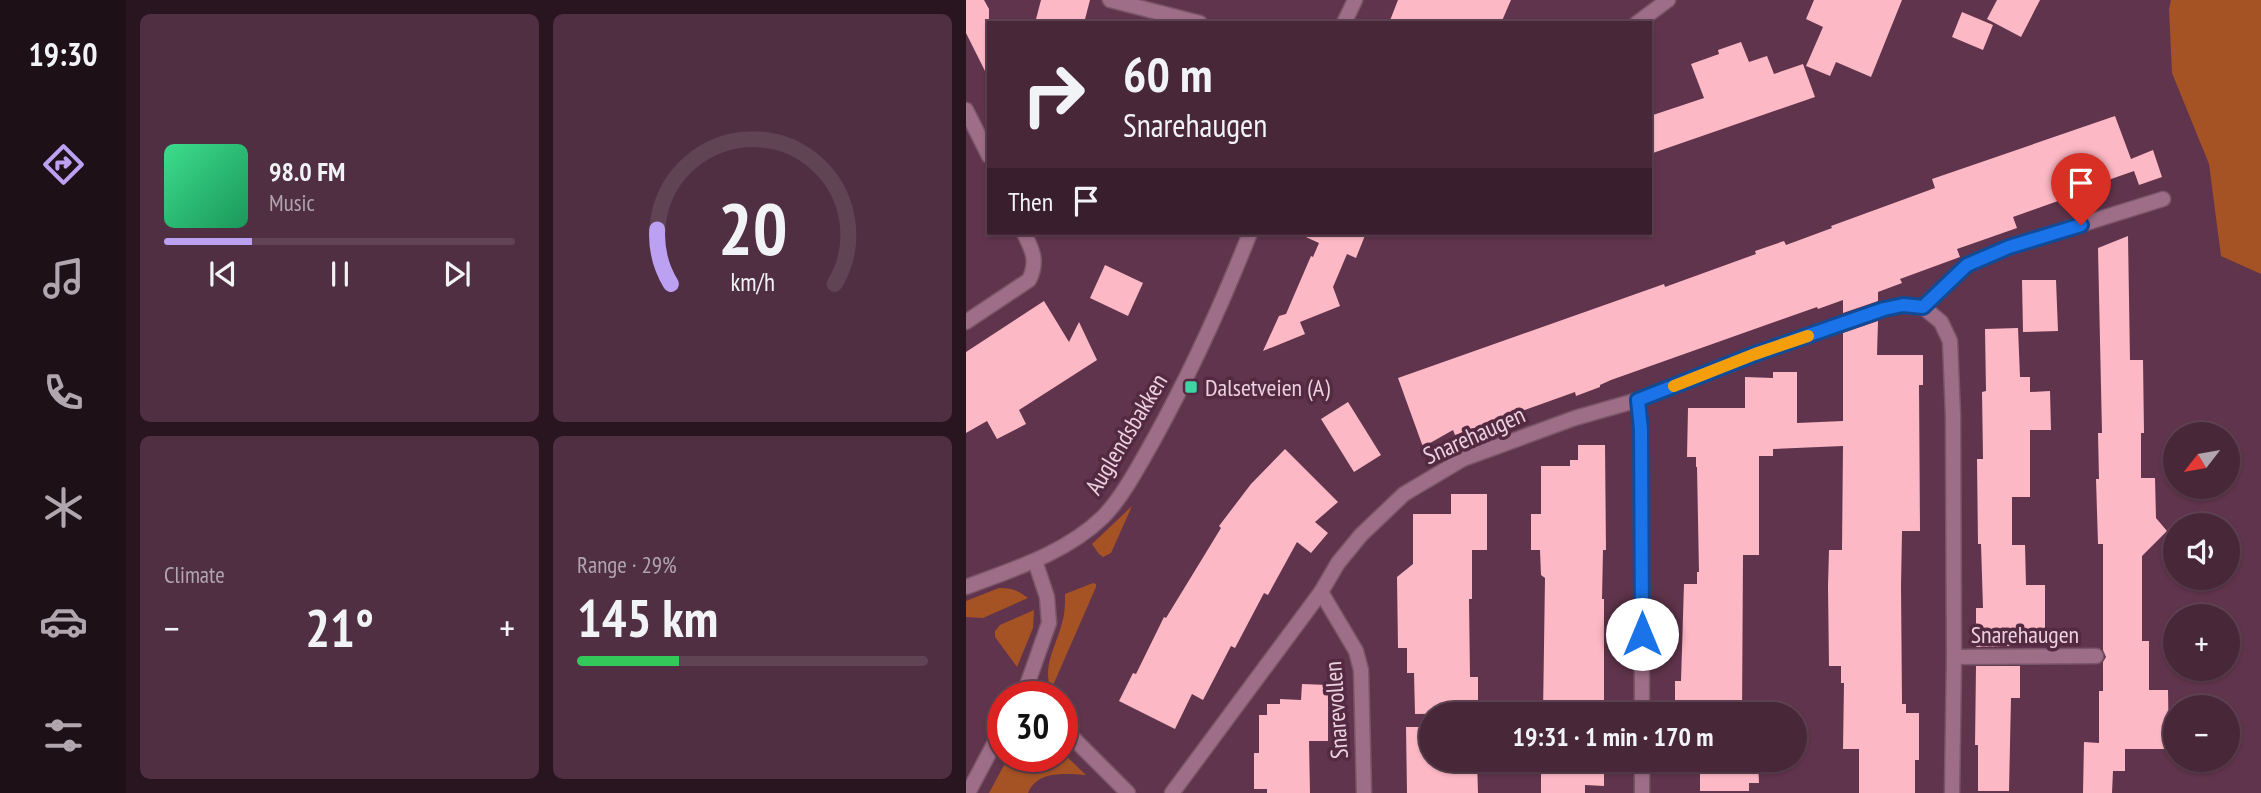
<!DOCTYPE html>
<meta charset="utf-8">
<style>
:root{--surface:#482739;--page:#4f2f41;--text:#f1f3f6;--muted:#b1a5ae;--line:#604453;--accent:#bca0f2}
body{margin:0;font-family:"PT Sans Narrow",sans-serif;background:var(--page);color:var(--text);height:100vh;display:flex;flex-direction:column;font-size:26px;white-space:nowrap}
*{box-sizing:border-box;margin:0}
p{font-size:23px;color:var(--muted)}
.icon{flex:none;width:38px;height:38px;fill:none;stroke:currentColor;stroke-width:2;stroke-linecap:round;stroke-linejoin:round}
.map{position:relative;flex:1;overflow:hidden}
.side{display:flex;flex-direction:column;gap:14px;padding:14px;background:#28151f;width:840px}
.side>*{flex:none}
.hud{position:absolute;left:21px;top:21px;width:665px;height:214px;border-radius:0px;box-shadow:0 2px 5px #0004,0 0 0 2px var(--line);background:#482739;color:var(--text);overflow:hidden}
.needle{width:46px;rotate:239deg}
.fabs{position:absolute;left:1197px;top:422px;display:grid;gap:14px}
.fabs a{display:grid;place-items:center;width:77px;height:77px;border-radius:50%;background:var(--surface);box-shadow:0 2px 5px #0004,0 0 0 2px var(--line);font-size:35px}
.speed{position:absolute;left:21px;top:681px;display:flex;gap:14px;font-size:35px;font-weight:700;text-align:center}
.speed>*{display:grid;place-content:center;width:91px;height:91px;border-radius:50%;background:var(--surface);box-shadow:0 2px 5px #0004,0 0 0 2px var(--line);line-height:1}
.speed .limit{border:10px solid #d22;background:#fff;color:#111}
.pin{position:absolute;display:grid;place-items:center;width:60px;height:60px;color:#fff;margin:-72px -30px;border-radius:50% 50% 50% 0;rotate:-45deg;box-shadow:0 0 7px #0007}
.pin .icon{rotate:45deg}
.me{position:absolute;width:77px;margin:-38px;rotate:0deg;stroke-linejoin:round;filter:drop-shadow(0 0 5px #0008)}
.turn{display:flex;align-items:center;gap:24px;height:147px;padding:0 21px;font-size:32px}
.turn .icon{width:91px;height:91px;stroke-width:2.5}
.turn b{display:block;font-size:49px;line-height:60px}
.then{display:flex;align-items:center;height:66px;padding:0 21px;background:#0003;gap:14px;font-size:26px}
.big{font-size:52px;font-weight:600;line-height:1.1}
.side .card{flex:1;display:flex;flex-direction:column;justify-content:center;gap:10px;min-width:0;padding:0 24px;border-radius:10px;background:var(--page)}
.side .dial{align-items:center;gap:0}
.dial svg{height:182px;overflow:visible;fill:none;stroke:var(--line);stroke-width:7;stroke-linecap:round;text-anchor:middle}
.dial text{fill:var(--text);stroke:none}
.song{display:flex;align-items:center;gap:21px}
.cover{width:84px;height:84px;border-radius:10px;background:linear-gradient(135deg,hsl(150 70% 55%),hsl(150 70% 35%))}
.played{height:7px;border-radius:4px;background:linear-gradient(90deg,var(--accent) 25%,var(--line) 25%)}
.keys{display:flex;justify-content:space-around;direction:ltr}
.heat{display:flex;justify-content:space-between;align-items:center;font-size:38px;direction:ltr}
.charge{height:10px;border-radius:5px;background:linear-gradient(90deg,#34c759 29%,var(--line) 0)}
.side .tiles{flex:1;display:grid;gap:14px;grid-template-columns:repeat(2,1fr)}
.trip{position:absolute;left:453px;top:702px;width:388px;height:70px;border-radius:35px;background:var(--surface);box-shadow:0 2px 5px #0004,0 0 0 2px var(--line);font-weight:600;line-height:70px;text-align:center}
main{display:flex;flex:1;min-height:0}
.dock{display:flex;flex-direction:column;width:126px;justify-content:space-around;align-items:center;background:#1d1017;color:var(--muted)}
.dock .icon{width:49px;height:49px}
.dock .current{color:var(--accent)}
.dock b{font-size:32px;color:var(--text)}
.map>svg:first-child{display:block}
.green{fill:#a55225}
.building{fill:#fdb8c5}
.lines{fill:none;stroke-linecap:round;stroke-linejoin:round}
.minor-casing{stroke:#795569;stroke-width:17}
.tertiary-casing{stroke:#795569;stroke-width:17}
.minor{stroke:#9e6d87;stroke-width:14}
.tertiary{stroke:#9e6d87;stroke-width:14}
.route-casing{stroke:#114b97;stroke-width:18}
.route{stroke:#1a73e8;stroke-width:12}
.slow{stroke:#f59e0b;stroke-width:12}
.poi-dot{fill:#3ed4a3;stroke:#542a42;stroke-width:2.5}
.labels{text-anchor:middle;dominant-baseline:central;stroke-width:7;stroke-linejoin:round;paint-order:stroke}
.poi-label{font-size:24px;fill:#ecd1df;stroke:#542a42;text-anchor:start}
.street-label{font-size:24px;fill:#ecd1df;stroke:#542a42}
</style>
<main>
<nav class="dock">
<b>19:30</b>
<svg class="icon current" aria-label="directions" viewBox="0 0 24 24"><path d="M12 3l9 9-9 9-9-9zM9 14v-3h6M13 9l2 2-2 2"/></svg>
<svg class="icon" aria-label="music" viewBox="0 0 24 24"><path d="M9 18V5l10-2v13"/><circle cx="6" cy="18" r="3"/><circle cx="16" cy="16" r="3"/></svg>
<svg class="icon" aria-label="phone" viewBox="0 0 24 24"><path d="M5 4h4l2 5-3 2q2 4 5 5l2-3 5 2v4C11 20 4 13 5 4z"/></svg>
<svg class="icon" aria-label="climate" viewBox="0 0 24 24"><path d="M12 3v18M4 7l16 10M4 17L20 7"/></svg>
<svg class="icon" aria-label="car" viewBox="0 0 24 24"><path d="M5 17H2v-5l4-1 3-4h7l3 4 3 1v5h-3M9 17h6M6 11h13"/><circle cx="7" cy="17" r="2"/><circle cx="17" cy="17" r="2"/></svg>
<svg class="icon" aria-label="filters" viewBox="0 0 24 24"><path d="M4 7h16M4 17h16"/><circle cx="9" cy="7" r="2"/><circle cx="15" cy="17" r="2"/></svg>
</nav>
<section class="side">
<div class="tiles">
<div class="card">
<div class="song"><i class="cover"></i><div><b>98.0 FM</b><p>Music</p></div></div>
<div class="played"></div>
<div class="keys"><svg class="icon" aria-label="previous" viewBox="0 0 24 24"><path d="M18 5L8 12l10 7zM5 5v14"/></svg><svg class="icon" aria-label="pause" viewBox="0 0 24 24"><path d="M8 5v14M16 5v14"/></svg><svg class="icon" aria-label="next" viewBox="0 0 24 24"><path d="M6 5l10 7-10 7zM19 5v14"/></svg></div>
</div>
<div class="card dial"><svg viewBox="0 0 100 80">
<path d="M14 69A42 42 0 1 1 86 69"/>
<path d="M14 69A42 42 0 0 1 8 45" stroke="#bca0f2"/>
<text x="50" y="56" font-size="32" font-weight="700">20</text>
<text x="50" y="72" font-size="11">km/h</text>
</svg></div>
<div class="card"><p>Climate</p>
<div class="heat"><a>−</a><b class="big">21°</b><a>+</a></div>
</div>
<div class="card"><p>Range · 29%</p><b class="big">145 km</b><div class="charge"></div></div>
</div>
</section>
<div class="map">
<svg width="1295" height="793" viewBox="0 0 1295 793">
<rect width="100%" height="100%" fill="#60344c"/>
<g class="green">
<path d="M1205,0H1295V274L1255,256L1243,164L1206,73L1203,9Z"/>
<path d="M166,506L145,553L137,557L133,554L126,544Z"/>
<path d="M127,583L130,584V587L85,690C76,665 90,647 96,623C99,614 99,604 99,594Z"/>
<path d="M33,588C45,588 52,590 62,598L17,618L0,617V601Z"/>
<path d="M68,610L67,628L51,667L29,637V631L34,625Z"/>
<path d="M96,752L120,775C99,774 72,770 62,793H23L43,756H96Z"/>
</g>
<g class="building">
<path d="M0,0H18L23,9V79L0,33Z"/>
<path d="M75,0H124L118,23H69Z"/>
<path d="M432,0H545L535,23H423Z"/>
<path d="M848,0H936L905,77L870,62L864,76L840,66L857,27L840,19Z"/>
<path d="M1031,0H1074L1055,37L1021,19Z"/>
<path d="M996,12L1027,25L1017,50L986,37Z"/>
<path d="M775,42L783,62L801,56L808,74L837,64L849,97L684,154V116L738,98L725,64L753,54L752,50Z"/>
<path d="M1149,116L1165,159L1187,150L1196,177L1173,185L1168,171L1105,193L1106,196L1047,217L1051,228L991,249L994,257L934,279L936,283L912,292V301L877,313V300L852,309L851,307L645,380L634,385V387L610,396L609,392L489,435L487,430L457,447L432,378L698,284L699,287L790,254L789,251L818,241L820,245L866,228L865,226L969,188L966,179Z"/>
<path d="M331,233H400L390,258L381,254L367,287L374,306L334,322L339,334L297,351L313,316L320,314L345,256L347,257L353,243Z"/>
<path d="M1162,236L1164,360H1177L1178,433H1175V478H1189L1190,518L1201,531L1176,556V641H1183V690H1202L1203,749H1159V771H1147L1146,793H1117L1118,742L1133,743V691H1137V662L1140,657L1137,650V544H1132L1130,479H1133L1132,433H1136L1132,248Z"/>
<path d="M139,265L177,283L162,316L124,298Z"/>
<path d="M1056,280H1090L1092,331L1057,332Z"/>
<path d="M78,301L103,342L113,322L131,360L53,410L60,424L31,439L21,421L0,433V352Z"/>
<path d="M912,321L911,355H957V385H953L954,531H936L935,586L936,704H940V713H953V760H949V793H893V749H877L878,683H875V666H863L862,586L863,550H876L877,446L807,449V456H793V555H777L776,714H709V681H715L718,584H731V572H733L731,467H730V457H721L722,408H779V377L807,378V372H831V423L877,421V333Z"/>
<path d="M1052,328L1054,377H1064V392L1084,391L1085,430H1064V497H1046V545H1059L1060,585H1079V645L1010,647V608H1017L1015,544H1012L1011,459H1017L1016,392L1020,391L1019,329Z"/>
<path d="M382,402L415,455L388,472L355,419Z"/>
<path d="M612,445H639L640,550H637L636,599H638V714H577L579,578L575,575L574,550H565V514H575V466H604V460H612Z"/>
<path d="M319,449L372,502L349,522L362,533L345,553L331,542L302,595L298,593L269,648L265,646L237,700L226,694L209,729L153,701L167,673L170,674L198,617L200,618L255,528L253,526L285,484Z"/>
<path d="M485,494H521V550H506V599H503L504,677H512V713L449,714L448,673H441V648H432L431,577L447,564V514H485Z"/>
<path d="M1010,666H1054V698H1045L1043,791H1012V745H1009Z"/>
<path d="M336,684L362,685V741H343L344,793H301V789H288V753H293V715H301V704H314V699L335,700Z"/>
<path d="M440,727H466V760H511L512,793H441Z"/>
<path d="M575,760H636V763L638,762V786L619,785V793H575Z"/>
<path d="M734,760H792L793,783H783V791H734Z"/>
</g>
<g class="lines">
<g class="minor-casing">
<g id="minor">
<path d="M144,0L234,23"/>
<path d="M671,23L702,0"/>
<path d="M0,110L23,156"/>
<path d="M957,307L975,322L984,341L987,416L988,657"/>
<path d="M0,322L63,280C72,262 67,251 58,233"/>
<path d="M672,400L675,429L676,714"/>
<path d="M355,592L390,651L395,670L398,793"/>
<path d="M67,696L60,688L83,623L81,597L69,561"/>
<path d="M96,727L162,793"/>
<path d="M676,760V793"/>
<path d="M2,793L37,727"/>
<path d="M206,793L355,592L372,563L395,535L438,494L497,459L609,418L672,400L789,354L918,309L937,305L957,307L1001,265L1043,247L1197,199"/>
<path d="M986,793L988,657L1130,656"/>
</g>
</g>
<g class="tertiary-casing">
<g id="tertiary">
<path d="M378,23L389,0"/>
<path d="M0,587C48,569 100,553 137,517C156,498 174,464 187,441C224,374 256,304 284,233"/>
</g>
</g>
<use href="#minor" class="minor"/>
<use href="#tertiary" class="tertiary"/>
</g>
<g class="lines">
<g class="route-casing">
<path id="route" d="M676,634L675,429L672,400L789,354L918,309L937,305L957,307L1001,265L1043,247L1115,225"/>
</g>
<use href="#route" class="route"/>
<path class="slow" d="M708,386L789,354L842,336"/>
</g>
<rect class="poi-dot" x="218" y="380" width="14" height="14" rx="3.5"/>
<g class="labels">
<g class="poi-label">
<text x="239" y="387">Dalsetveien (A)</text>
</g>
<g class="street-label">
<text transform="translate(160 434) rotate(-59)">Auglendsbakken</text>
<text transform="translate(508 435) rotate(-24)">Snarehaugen</text>
<text x="1059" y="634">Snarehaugen</text>
<text transform="translate(370 710) rotate(-94)">Snarevollen</text>
</g>
</g>
</svg>
<div class="fabs">
<a><svg class="needle" viewBox="-14 -14 28 28"><path d="M0-13l5 13h-10z" fill="#e53935"/><path d="M0 13l5-13h-10z" fill="#b1a5ae"/></svg></a>
<a><svg class="icon" aria-label="sound" viewBox="0 0 24 24"><path d="M4 9h4l5-4v14l-5-4H4zM17 9q2 3 0 6"/></svg></a>
<a>+</a>
<a>−</a>
</div>
<div class="speed"><div class="limit">30</div></div>
<div class="pin" style="left:1115px;top:225px;background:#d93025"><svg class="icon" aria-label="arrive" viewBox="0 0 24 24"><path d="M6 21V4h12l-3 4 3 4H6"/></svg></div>
<svg class="me" style="left:676px;top:634px" viewBox="-20 -20 40 40"><circle r="19" fill="#fff"/><path d="M0-13L10 11 0 6-10 11z" fill="#1a73e8"/></svg>
<div class="trip">19:31 · 1 min · 170 m</div>
<div class="hud">
<div class="turn"><svg class="icon" aria-label="right" viewBox="0 0 24 24"><path d="M7 20v-9h11M14 6l5 5-5 5"/></svg><div><b>60 m</b>Snarehaugen</div></div>
<div class="then">Then<svg class="icon" aria-label="arrive" viewBox="0 0 24 24"><path d="M6 21V4h12l-3 4 3 4H6"/></svg></div>
</div>
</div>
</main>
